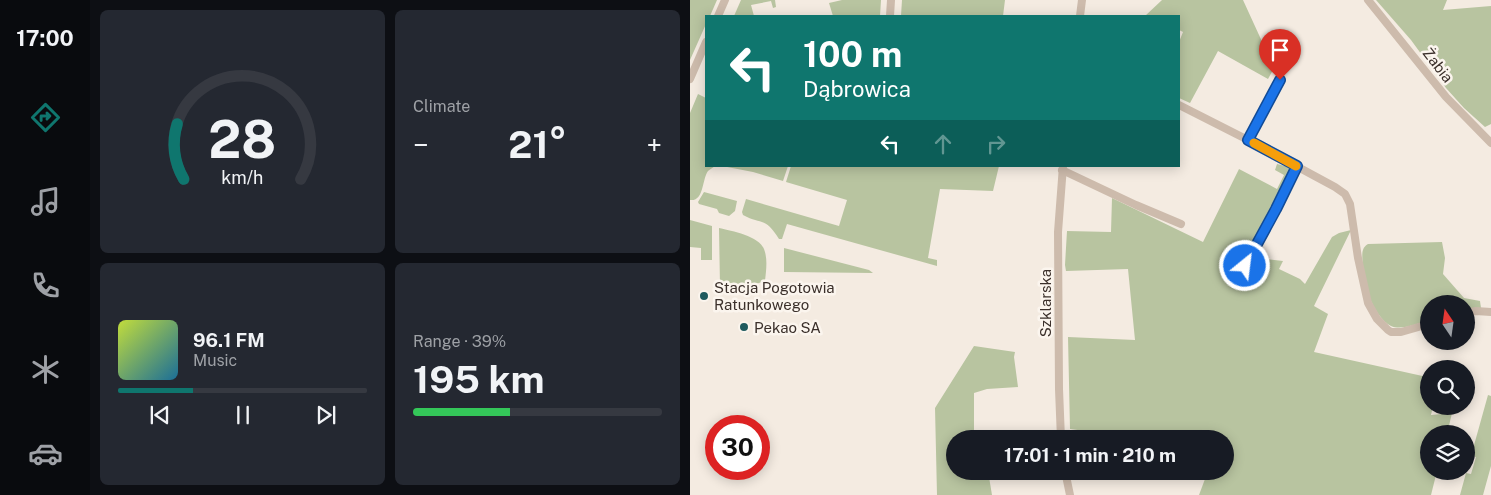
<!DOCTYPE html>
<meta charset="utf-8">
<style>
:root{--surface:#171b24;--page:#242831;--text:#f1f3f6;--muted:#9ea1a6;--line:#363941;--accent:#0f766e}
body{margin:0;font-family:"Public Sans",sans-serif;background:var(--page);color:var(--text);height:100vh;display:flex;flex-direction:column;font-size:19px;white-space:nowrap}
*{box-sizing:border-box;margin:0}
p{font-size:16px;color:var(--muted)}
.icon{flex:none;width:28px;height:28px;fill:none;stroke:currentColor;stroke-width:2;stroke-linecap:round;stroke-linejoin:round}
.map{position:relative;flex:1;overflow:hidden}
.panel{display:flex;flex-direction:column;gap:10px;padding:10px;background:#0d0f14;width:600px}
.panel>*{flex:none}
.banner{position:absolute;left:15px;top:15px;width:475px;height:152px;border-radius:0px;box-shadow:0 2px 12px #0003;background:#0f766e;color:#fff;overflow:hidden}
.needle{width:32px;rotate:347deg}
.fabs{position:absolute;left:730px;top:295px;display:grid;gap:10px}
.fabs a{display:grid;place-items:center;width:55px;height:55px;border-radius:50%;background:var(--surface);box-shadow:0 2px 12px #0003;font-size:25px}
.speed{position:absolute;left:15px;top:415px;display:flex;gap:10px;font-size:25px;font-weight:700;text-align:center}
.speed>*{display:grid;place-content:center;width:65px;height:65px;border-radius:50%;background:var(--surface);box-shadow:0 2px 12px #0003;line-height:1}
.speed .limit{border:8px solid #d22;background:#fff;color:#111}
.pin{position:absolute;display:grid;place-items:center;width:42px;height:42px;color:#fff;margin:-51px -21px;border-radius:50% 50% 50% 0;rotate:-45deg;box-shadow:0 0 5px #0007}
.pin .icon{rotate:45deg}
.me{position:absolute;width:55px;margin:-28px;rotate:29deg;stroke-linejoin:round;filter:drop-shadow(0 0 4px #0008)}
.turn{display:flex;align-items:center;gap:18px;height:105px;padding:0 15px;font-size:22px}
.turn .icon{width:65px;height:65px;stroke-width:2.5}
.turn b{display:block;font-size:35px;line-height:42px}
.lanes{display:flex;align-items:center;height:48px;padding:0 15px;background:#0003;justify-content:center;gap:25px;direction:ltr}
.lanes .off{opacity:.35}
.big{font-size:38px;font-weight:700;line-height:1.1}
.panel .widget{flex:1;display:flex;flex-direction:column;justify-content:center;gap:8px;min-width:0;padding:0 18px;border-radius:8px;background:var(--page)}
.panel .dial{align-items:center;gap:0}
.dial svg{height:130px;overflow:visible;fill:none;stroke:var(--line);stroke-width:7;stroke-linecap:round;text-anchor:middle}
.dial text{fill:var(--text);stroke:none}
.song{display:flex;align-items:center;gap:15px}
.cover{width:60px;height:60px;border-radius:8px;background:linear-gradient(135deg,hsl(70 70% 55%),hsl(200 70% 35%))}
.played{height:5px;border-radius:2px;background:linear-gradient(90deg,var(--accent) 30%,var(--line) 30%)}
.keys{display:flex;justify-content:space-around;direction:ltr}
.heat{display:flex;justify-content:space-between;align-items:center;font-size:28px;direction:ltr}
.charge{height:8px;border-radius:4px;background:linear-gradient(90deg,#34c759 39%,var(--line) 0)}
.panel .tiles{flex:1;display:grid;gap:10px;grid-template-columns:repeat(2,1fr)}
.trip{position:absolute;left:256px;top:430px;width:288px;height:50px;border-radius:25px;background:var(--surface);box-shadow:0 2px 12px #0003;font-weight:700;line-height:50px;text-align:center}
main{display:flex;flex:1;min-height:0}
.dock{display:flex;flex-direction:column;width:90px;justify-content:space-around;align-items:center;background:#090b0e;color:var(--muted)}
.dock .icon{width:35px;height:35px}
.dock .active{color:var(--accent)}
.dock b{font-size:22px;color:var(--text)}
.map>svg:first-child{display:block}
.green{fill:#b8c4a0}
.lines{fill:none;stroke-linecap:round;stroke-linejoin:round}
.minor{stroke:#cdbbac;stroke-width:8}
.route-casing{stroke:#114b97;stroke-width:12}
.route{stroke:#1a73e8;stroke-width:9}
.slow{stroke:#f59e0b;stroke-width:9}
.poi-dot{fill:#1f5a5e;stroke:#fbf5ee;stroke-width:2}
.labels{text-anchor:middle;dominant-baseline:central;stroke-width:5;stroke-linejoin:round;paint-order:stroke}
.street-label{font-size:15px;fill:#3b302b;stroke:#fbf5ee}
.poi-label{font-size:15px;fill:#3b302b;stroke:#fbf5ee;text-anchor:start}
</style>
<main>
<nav class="dock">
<b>17:00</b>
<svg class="icon active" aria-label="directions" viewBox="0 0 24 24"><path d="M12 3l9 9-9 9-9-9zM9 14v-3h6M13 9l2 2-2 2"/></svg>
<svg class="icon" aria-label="music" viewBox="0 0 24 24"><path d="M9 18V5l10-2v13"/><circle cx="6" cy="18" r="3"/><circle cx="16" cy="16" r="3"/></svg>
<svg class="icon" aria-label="phone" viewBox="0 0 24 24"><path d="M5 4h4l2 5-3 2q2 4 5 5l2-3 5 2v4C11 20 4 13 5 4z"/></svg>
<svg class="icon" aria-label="climate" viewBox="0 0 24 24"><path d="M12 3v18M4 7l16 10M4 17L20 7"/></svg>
<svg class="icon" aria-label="car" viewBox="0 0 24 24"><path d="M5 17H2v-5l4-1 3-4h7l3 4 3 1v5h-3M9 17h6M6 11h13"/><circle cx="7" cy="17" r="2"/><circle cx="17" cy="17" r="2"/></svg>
</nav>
<section class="panel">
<div class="tiles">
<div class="widget dial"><svg viewBox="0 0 100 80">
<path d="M14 69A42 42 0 1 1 86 69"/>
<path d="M14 69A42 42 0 0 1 10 35" stroke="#0f766e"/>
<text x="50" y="56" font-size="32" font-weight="700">28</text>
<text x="50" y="72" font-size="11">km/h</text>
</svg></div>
<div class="widget"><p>Climate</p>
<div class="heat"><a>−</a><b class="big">21°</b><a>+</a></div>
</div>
<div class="widget">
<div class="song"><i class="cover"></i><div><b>96.1 FM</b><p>Music</p></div></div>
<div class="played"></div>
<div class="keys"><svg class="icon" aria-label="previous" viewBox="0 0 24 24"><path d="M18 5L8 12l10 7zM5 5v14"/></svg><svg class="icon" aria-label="pause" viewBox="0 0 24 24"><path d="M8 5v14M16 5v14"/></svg><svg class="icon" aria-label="next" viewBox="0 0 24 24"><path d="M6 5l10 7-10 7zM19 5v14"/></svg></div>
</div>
<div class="widget"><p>Range · 39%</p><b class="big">195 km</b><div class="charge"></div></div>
</div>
</section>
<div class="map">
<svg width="801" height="495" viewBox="0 0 801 495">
<rect width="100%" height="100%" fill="#f4ebe1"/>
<g class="green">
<path d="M0,0H27L20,16H16V24L0,60Z"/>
<path d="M51,0H85L86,7L83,8L81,1L61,5L64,16H44Z"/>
<path d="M152,0H191L190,16H143L139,3Z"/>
<path d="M212,0H315L313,16H211Z"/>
<path d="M472,0H553L580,59L590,73L583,70L578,79L528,51L500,103L489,98V42L493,32L489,30V16H455Z"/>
<path d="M686,0H757L753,10L801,6V124L795,127L774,108L756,88L721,40Z"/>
<path d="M8,94L16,98V166H25C23,168 20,169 18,171C12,179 14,202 0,200V113Z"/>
<path d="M587,164L599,167L601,173L590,199L580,211L549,267L556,271L567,258L593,261L589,269L610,279L615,284L642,237L649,233L661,230L624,306L638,314L624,352L737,377L739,383V406H743L741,415L762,413L757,434H739V471H747L741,495H509L518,471H535V439H510L487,430L483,439H423L395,431L380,429L378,337L445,340L438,269L376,271L375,265L377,231L421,232L422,198L513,242L549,169L587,189L594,175L585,170Z"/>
<path d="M32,166H98L93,181L63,172Z"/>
<path d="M101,166H309L303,191L250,189L238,258L247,260V266L97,224L92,239H89C75,216 71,225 53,215L52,212L56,199L149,226L157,200L96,182Z"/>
<path d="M14,192L47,201L45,211L39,216L29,213L27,209L9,204L8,202Z"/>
<path d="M0,220L22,226V260H11V248L0,247Z"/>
<path d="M29,228C42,231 69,236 74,249C78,259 76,271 75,281L66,284H60V287L30,286Z"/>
<path d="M752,242L755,258L753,274L774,298L790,301L791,308L776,310V304H739V320C728,323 712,331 701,326C692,322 684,308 680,299C677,291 670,257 673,250C674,247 675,246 678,244Z"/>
<path d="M94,248L179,270L183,273L94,272Z"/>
<path d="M284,346L325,352L324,357L328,387L297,389L284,393V439H265V471H298L302,495H247L245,408Z"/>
<path d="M798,395L801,396V466L793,495H770L776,473L781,474L786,457L781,456Z"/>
</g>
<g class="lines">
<g class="minor">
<path d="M678,0L756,97L801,143"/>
<path d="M28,16L35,0"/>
<path d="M200,16L201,0"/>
<path d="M390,16L392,0"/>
<path d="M0,79L16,42"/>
<path d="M489,105L558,140L645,187L655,194L660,204L668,258L678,303L687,319L698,330L701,332H711L739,324"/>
<path d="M558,140L590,80"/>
<path d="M372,170L446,205L491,224"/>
<path d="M555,266L586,209L607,166"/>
<path d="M776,313L786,311L801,312"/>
<path d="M371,439L369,389L368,232L373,166"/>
<path d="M375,471L380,495"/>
</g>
</g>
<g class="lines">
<g class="route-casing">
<path id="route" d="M555,266L586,209L607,166L558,140L590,80"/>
</g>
<use href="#route" class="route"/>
<path class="slow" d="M564,143L606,166"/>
</g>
<g class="poi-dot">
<circle cx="14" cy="296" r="5"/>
<circle cx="54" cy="327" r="5"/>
</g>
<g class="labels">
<g class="street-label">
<text transform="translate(748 65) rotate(52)">Żabia</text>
<text transform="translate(355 303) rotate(-90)">Szklarska</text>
</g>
<g class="poi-label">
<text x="24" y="287">Stacja Pogotowia<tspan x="24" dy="17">Ratunkowego</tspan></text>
<text x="64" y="327">Pekao SA</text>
</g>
</g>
</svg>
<div class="fabs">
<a><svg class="needle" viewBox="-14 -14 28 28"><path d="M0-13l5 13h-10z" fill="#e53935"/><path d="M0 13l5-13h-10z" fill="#9ea1a6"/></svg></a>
<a><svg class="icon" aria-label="search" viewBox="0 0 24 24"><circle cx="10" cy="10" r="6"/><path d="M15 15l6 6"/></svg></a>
<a><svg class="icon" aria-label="layers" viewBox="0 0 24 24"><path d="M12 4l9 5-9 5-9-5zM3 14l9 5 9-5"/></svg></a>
</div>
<div class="speed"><div class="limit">30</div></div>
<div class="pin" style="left:590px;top:80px;background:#d93025"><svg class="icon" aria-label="arrive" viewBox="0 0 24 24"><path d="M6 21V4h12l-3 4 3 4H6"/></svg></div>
<svg class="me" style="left:555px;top:266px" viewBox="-20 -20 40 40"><circle r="17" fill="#1a73e8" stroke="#fff" stroke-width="3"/><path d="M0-11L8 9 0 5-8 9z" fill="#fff"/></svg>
<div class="trip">17:01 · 1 min · 210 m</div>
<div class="banner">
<div class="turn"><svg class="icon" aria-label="left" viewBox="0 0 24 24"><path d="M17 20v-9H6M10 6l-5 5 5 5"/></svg><div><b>100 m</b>Dąbrowica</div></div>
<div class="lanes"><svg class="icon" aria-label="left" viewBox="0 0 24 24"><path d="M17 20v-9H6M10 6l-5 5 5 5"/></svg><svg class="icon off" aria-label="ahead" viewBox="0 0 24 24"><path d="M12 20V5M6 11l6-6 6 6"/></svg><svg class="icon off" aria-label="right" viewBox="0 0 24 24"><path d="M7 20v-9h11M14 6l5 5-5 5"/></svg></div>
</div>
</div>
</main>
